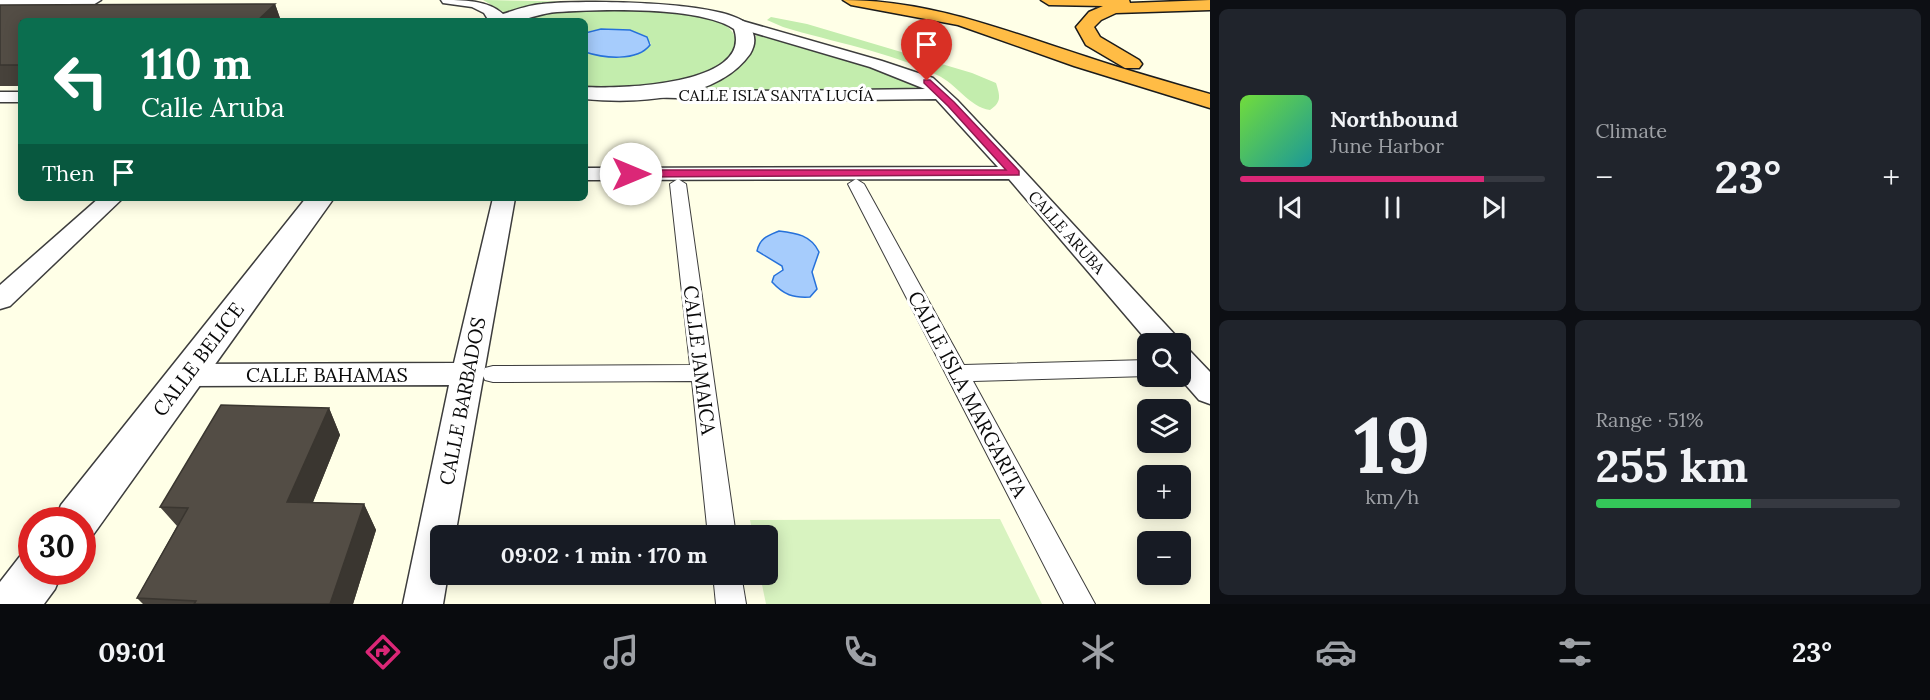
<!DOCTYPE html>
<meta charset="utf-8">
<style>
:root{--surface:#171b24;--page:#20242c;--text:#f1f3f6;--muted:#9ea1a6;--line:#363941;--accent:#db2777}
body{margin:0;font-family:Lora,serif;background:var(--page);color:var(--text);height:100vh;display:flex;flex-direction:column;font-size:22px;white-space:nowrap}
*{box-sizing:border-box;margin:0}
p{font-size:20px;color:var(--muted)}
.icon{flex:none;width:33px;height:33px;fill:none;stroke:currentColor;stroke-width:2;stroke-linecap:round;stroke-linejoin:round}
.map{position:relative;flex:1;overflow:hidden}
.drawer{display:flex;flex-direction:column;gap:9px;padding:9px;background:#0d0f14;width:720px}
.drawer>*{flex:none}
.hud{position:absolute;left:18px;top:18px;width:570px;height:183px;border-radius:9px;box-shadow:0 3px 15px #0003;background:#0b6e4f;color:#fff;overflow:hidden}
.fabs{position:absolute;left:1137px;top:333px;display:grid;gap:12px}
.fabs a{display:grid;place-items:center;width:54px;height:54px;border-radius:9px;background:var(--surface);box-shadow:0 3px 15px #0003;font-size:30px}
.speed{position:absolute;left:18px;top:507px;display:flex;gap:12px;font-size:30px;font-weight:700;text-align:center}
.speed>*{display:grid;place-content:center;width:78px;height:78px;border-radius:50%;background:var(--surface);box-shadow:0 3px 15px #0003;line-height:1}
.speed .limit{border:9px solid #d22;background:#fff;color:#111}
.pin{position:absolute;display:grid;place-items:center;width:51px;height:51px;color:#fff;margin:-62px -26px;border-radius:50% 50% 50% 0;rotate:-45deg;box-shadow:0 0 6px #0007}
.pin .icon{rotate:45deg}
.me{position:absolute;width:66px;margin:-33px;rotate:90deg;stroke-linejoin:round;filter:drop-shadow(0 0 4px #0008)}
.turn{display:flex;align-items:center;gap:21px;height:126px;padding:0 24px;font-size:27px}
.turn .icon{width:78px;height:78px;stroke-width:2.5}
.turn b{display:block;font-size:42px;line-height:51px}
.then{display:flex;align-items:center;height:57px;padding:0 24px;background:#0003;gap:12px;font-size:22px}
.big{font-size:45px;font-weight:700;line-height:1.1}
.drawer .widget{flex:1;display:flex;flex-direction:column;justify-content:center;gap:9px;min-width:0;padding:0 21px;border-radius:9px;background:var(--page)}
.drawer .dial{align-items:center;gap:0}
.dial b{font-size:78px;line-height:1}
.song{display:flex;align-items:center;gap:18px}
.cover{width:72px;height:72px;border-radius:9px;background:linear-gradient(135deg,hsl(100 70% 55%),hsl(180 70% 35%))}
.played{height:6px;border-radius:3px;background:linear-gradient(90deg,var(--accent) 80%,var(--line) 80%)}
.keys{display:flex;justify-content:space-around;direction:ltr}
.heat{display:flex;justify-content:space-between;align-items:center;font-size:33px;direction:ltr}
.charge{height:9px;border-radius:4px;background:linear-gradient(90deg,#34c759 51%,var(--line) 0)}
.drawer .tiles{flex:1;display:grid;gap:9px;grid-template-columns:repeat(2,1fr)}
.trip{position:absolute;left:430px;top:525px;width:348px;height:60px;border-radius:9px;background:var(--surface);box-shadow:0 3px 15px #0003;font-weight:700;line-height:60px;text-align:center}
.tab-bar{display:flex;height:96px;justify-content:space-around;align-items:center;background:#090b0e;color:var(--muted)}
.tab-bar .icon{width:42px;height:42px}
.tab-bar .active{color:var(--accent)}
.tab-bar b{font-size:27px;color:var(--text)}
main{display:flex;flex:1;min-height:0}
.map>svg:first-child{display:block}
.green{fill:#c3edad}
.pitch{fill:#d8f3c0}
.water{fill:#a6ccfc;stroke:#2671da;stroke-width:1.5}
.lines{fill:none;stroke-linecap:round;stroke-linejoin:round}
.pedestrian-casing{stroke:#3d3d3d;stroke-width:2}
.minor-casing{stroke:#3d3d3d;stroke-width:3}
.tertiary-casing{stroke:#3d3d3d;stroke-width:3}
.motorway-casing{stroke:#1b1b1b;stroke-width:3}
.pedestrian{fill:#fff;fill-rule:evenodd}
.minor{fill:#fff;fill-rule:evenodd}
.tertiary{fill:#fff;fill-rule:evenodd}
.motorway{fill:#ffbc45;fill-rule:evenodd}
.wall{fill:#47423b}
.shaded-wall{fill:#3a3630}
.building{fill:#534d45;stroke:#3a3630;stroke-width:1.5}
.route{fill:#db2777;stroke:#8e194d;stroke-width:1.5}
.labels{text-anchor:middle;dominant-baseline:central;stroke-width:6;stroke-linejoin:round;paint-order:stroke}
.far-street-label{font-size:16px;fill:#0a0a0a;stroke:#fff}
.street-label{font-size:20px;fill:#0a0a0a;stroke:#fff}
</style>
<main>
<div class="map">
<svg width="1210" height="604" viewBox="0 0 1210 604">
<rect width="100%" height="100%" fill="#ffffe7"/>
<g class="green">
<path d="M483,0L592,2L549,4L505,13Z"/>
<path d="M639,9C662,11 721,11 733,33C735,36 735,42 737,46L725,64L698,76L661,86L585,88V52C602,57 641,63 651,43C627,32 612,23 585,33V21H511L542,11Z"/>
<path d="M771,17L807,24L972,73L996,83C1000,96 1002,102 990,110C969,107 957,84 937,75C891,52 832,42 783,27L767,20Z"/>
<path d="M757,32L913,79L930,91L689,90C725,78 749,74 757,32Z"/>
</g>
<path class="pitch" d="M1000,519L1042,604H766L760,575L768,574V536L753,535L750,520Z"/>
<g class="water">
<path d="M601,29L630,30L647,37L650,45C637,62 603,58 585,52V33Z"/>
<path d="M779,231C796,233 811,235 819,252L812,272L817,289L810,297C793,298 784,295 772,282L774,276L783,270L782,266L757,251C760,238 767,236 779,231Z"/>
</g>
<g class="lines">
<g class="pedestrian-casing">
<g id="pedestrian">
<path d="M678,179L686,184L736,536H708L692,381L493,382L485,380L482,374L485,368L493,366L690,365L670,184Z"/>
<path d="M856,179L864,184L964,365L1148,360V376L973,381L1095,604H1064L848,184Z"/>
<path d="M713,574H741L746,604H716Z"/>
</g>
</g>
<g class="minor-casing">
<g id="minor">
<path d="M739,20L882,61L933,78L957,100L1022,169L1177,337L1181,344L1180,346V344H1150L1009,179L585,180V168L998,167L936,99L778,101L642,97L639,93L642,89L648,88L778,91L925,89L870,67L734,27L732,24L734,21Z"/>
<rect x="0" y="92" width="21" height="10"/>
<path d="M99,198H123L10,306L0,309V285Z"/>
<path d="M493,198H515L455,536H441V574H448L443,604H403L449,385L187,386L176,383L172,375L176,367L187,364L454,363Z"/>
<path d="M1180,348L1190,351L1210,372V404L1199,400L1178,376H1180Z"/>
</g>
</g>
<g class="tertiary-casing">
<g id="tertiary">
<path d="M0,0H101L93,5L0,6Z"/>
<path d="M441,0C463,0 488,0 503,14C515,10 529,5 542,4C579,0 725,0 748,25C756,34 756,44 750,54C718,100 636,104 585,99V87C616,89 754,86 734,29C701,6 599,9 557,12C543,13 531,18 517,21C508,23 498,21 489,21L484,13L472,7L443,3Z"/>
<path d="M306,198H334L93,535L82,539V520H55L61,505Z"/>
<path d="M32,551V572H62L55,589L44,604H0V582L21,555Z"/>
</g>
</g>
<g class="motorway-casing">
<g id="motorway">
<path d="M843,0C930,0 1006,31 1087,57C1128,71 1169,82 1210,94V108L1074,66L958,25L851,5Z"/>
<path d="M1041,0H1129L1130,3L1210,0V10L1116,13L1101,20L1094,27L1100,37L1139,60L1142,64L1139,68H1125L1086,45L1076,27L1089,12L1103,6L1049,5Z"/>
</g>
</g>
<use href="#pedestrian" class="pedestrian"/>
<use href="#minor" class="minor"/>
<use href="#tertiary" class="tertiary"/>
<use href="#motorway" class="motorway"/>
</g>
<g class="wall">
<path d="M275,4L281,21H21V86H0V5Z"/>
<path d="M329,408L340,435L313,502L364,504L376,530L353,604H143L137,598L177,526L160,507Z"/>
</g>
<g class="shaded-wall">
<path d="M275,4L281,21H257Z"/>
<path d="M329,408L340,435L303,527L287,502Z"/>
<path d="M364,504L376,530L353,604H330Z"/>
</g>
<g class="building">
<path d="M275,4L257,21H21V65H0V5Z"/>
<path d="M221,405L329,408L287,502L364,504L330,604H194L196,601L137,598L188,508L160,507Z"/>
</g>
<path class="route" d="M924,80H930L954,102L1019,171V175L631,177L625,174L631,170H1006L948,106L924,83Z"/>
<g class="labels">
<g class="far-street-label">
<text x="776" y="95">CALLE ISLA SANTA LUCÍA</text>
<text transform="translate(1067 232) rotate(48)">CALLE ARUBA</text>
</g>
<g class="street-label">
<text transform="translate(198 359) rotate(-53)">CALLE BELICE</text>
<text transform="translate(700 360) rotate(83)">CALLE JAMAICA</text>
<text x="327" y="374">CALLE BAHAMAS</text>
<text transform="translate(968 394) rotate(62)">CALLE ISLA MARGARITA</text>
<text transform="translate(462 401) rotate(-79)">CALLE BARBADOS</text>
</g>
</g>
</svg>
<div class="fabs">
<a><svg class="icon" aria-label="search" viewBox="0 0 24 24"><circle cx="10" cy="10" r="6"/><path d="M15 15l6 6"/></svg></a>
<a><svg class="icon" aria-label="layers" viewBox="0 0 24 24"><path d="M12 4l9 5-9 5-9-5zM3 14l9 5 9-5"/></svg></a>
<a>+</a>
<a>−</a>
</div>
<div class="speed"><div class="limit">30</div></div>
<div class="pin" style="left:927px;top:81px;background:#d93025"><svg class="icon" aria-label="arrive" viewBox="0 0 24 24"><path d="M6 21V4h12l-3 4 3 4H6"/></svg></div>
<svg class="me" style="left:631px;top:174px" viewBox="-20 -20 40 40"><circle r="19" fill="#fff"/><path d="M0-13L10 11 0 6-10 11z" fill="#db2777"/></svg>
<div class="trip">09:02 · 1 min · 170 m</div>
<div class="hud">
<div class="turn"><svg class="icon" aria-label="left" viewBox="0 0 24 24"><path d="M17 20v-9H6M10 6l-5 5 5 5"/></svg><div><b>110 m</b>Calle Aruba</div></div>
<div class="then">Then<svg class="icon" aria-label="arrive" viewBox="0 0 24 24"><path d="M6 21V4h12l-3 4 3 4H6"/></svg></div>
</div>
</div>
<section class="drawer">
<div class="tiles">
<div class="widget">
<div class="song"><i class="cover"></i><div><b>Northbound</b><p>June Harbor</p></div></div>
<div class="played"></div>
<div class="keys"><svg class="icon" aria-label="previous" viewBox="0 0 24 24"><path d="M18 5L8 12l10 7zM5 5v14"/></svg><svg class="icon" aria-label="pause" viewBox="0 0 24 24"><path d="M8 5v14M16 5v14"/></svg><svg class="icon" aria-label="next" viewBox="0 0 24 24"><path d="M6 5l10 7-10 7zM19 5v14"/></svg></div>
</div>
<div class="widget"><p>Climate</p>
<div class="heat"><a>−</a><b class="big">23°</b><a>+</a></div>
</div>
<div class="widget dial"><b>19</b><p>km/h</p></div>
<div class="widget"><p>Range · 51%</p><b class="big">255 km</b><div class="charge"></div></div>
</div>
</section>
</main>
<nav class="tab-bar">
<b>09:01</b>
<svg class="icon active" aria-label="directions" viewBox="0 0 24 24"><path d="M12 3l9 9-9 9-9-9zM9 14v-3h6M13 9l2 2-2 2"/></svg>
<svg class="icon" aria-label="music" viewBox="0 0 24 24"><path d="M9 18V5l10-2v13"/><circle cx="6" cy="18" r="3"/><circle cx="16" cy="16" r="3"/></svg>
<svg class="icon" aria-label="phone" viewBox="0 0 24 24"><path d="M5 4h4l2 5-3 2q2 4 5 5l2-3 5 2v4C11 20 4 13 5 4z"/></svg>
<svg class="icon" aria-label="climate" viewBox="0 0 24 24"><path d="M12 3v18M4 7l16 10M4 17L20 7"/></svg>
<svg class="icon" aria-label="car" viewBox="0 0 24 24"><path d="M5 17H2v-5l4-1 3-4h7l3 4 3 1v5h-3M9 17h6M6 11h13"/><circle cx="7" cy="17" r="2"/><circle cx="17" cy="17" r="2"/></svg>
<svg class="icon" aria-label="filters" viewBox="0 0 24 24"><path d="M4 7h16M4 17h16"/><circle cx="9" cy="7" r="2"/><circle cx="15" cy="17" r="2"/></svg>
<b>23°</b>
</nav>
